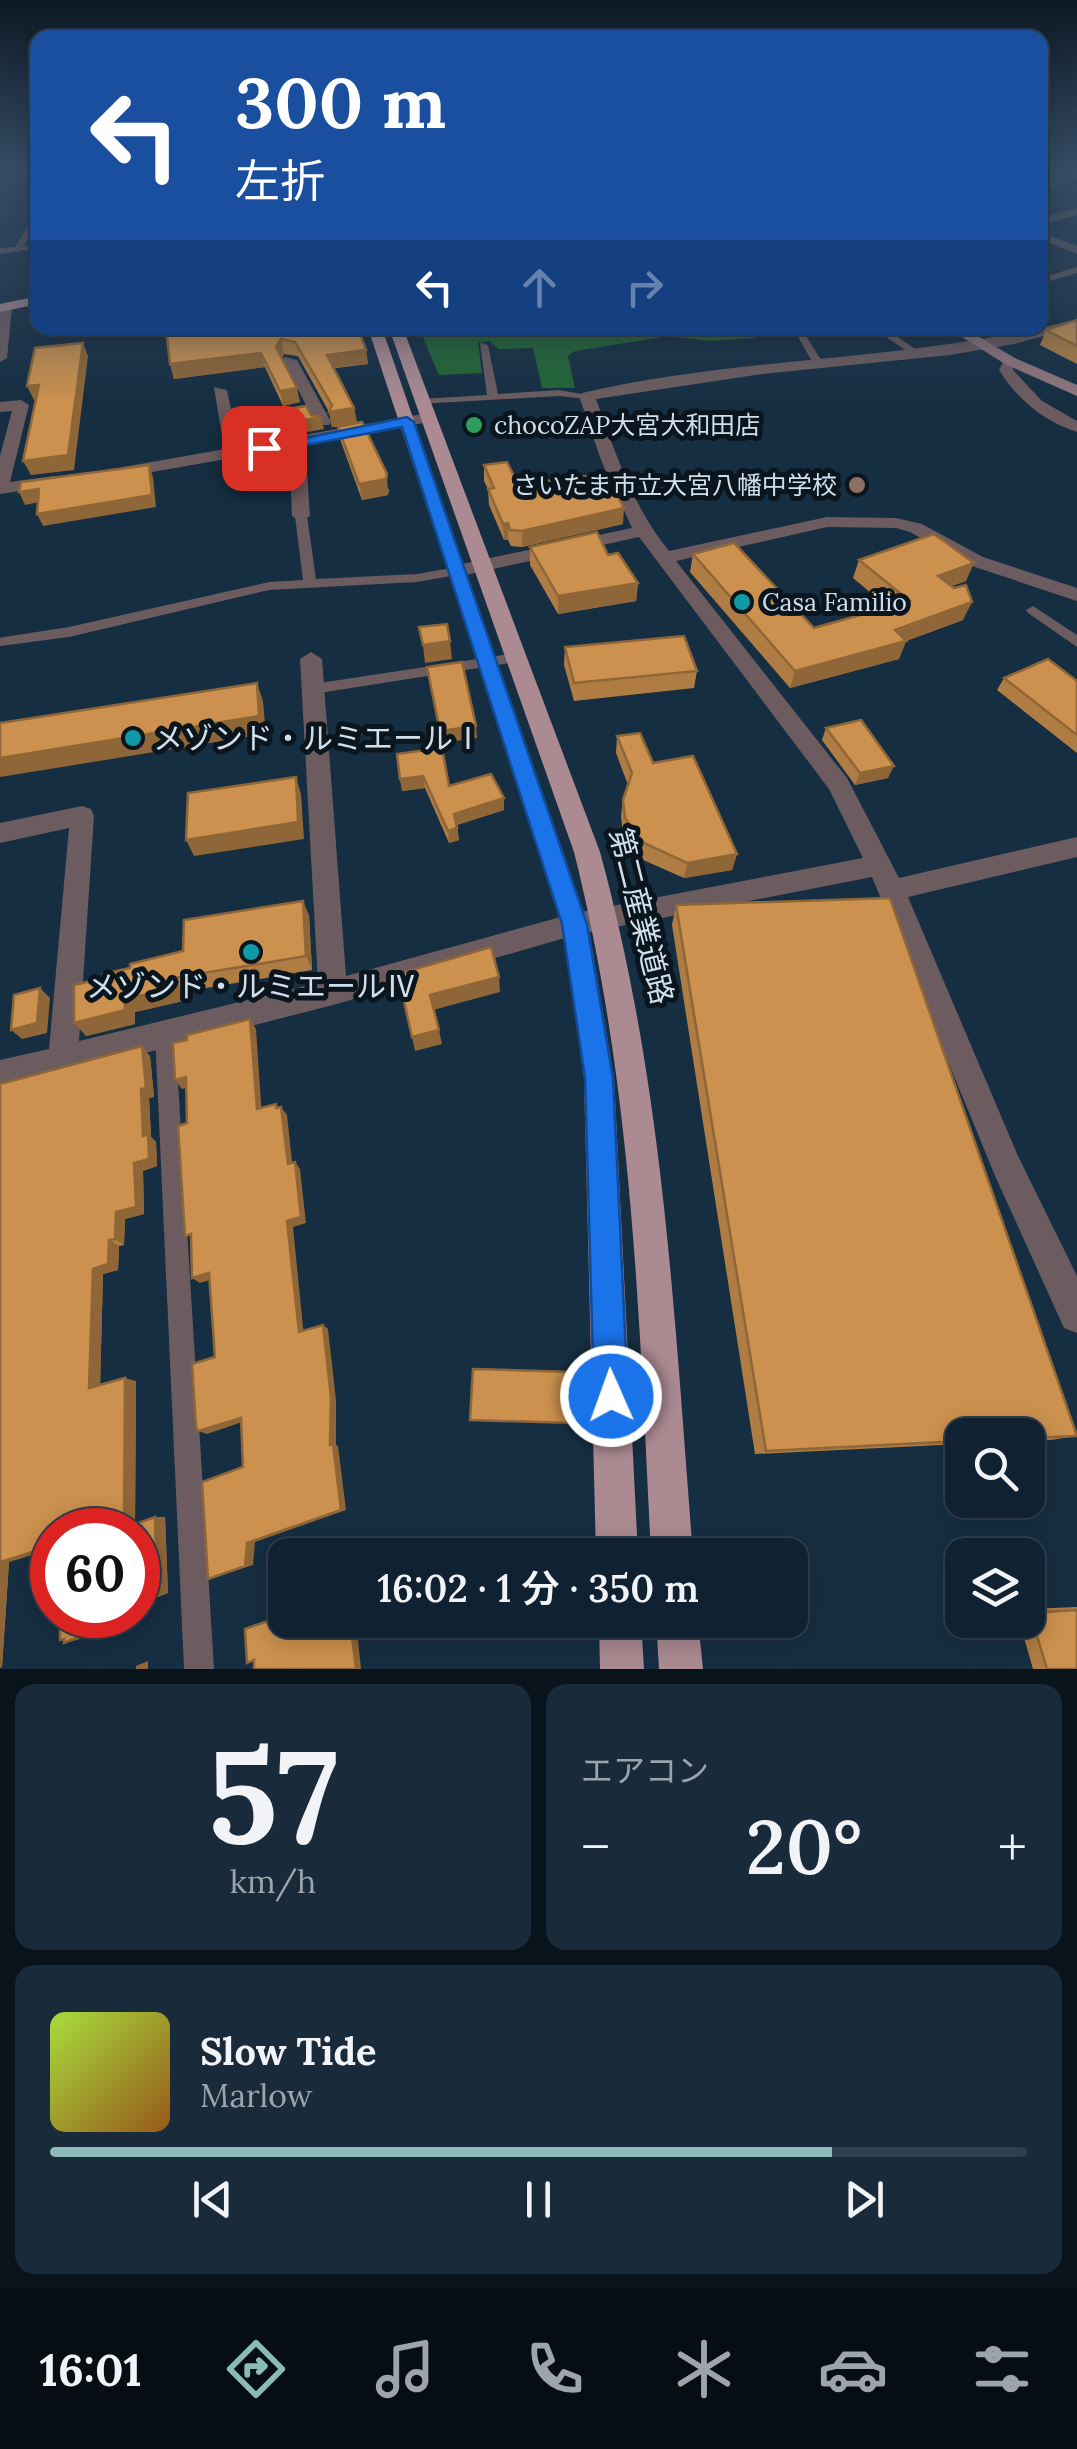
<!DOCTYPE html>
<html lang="ja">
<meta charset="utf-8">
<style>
:root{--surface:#102232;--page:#192a3a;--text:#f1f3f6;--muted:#9ca4ac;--line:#303f4d;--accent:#8bbbb9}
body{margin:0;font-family:Lora,"Noto Sans JP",serif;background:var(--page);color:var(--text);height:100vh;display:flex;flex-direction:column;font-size:38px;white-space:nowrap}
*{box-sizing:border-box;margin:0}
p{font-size:32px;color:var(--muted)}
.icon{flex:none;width:55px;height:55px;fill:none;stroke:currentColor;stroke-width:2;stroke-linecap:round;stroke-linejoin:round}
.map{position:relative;height:1669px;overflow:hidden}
.drawer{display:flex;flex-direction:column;gap:15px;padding:15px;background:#09131c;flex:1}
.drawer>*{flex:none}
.hud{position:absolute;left:30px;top:30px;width:1018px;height:305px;border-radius:20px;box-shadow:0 5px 25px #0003,0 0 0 2px var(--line);background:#1a4fa0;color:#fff;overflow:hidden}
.buttons{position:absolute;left:945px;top:1418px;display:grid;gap:20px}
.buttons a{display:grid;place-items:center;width:100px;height:100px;border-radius:20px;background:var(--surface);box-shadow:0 5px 25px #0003,0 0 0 2px var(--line);font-size:50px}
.speed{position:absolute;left:30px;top:1508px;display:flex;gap:20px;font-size:50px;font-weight:700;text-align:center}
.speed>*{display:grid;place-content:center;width:130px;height:130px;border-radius:50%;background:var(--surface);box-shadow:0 5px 25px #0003,0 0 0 2px var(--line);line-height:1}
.speed .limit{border:15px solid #d22;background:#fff;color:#111}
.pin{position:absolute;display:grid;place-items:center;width:85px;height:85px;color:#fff;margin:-42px;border-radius:20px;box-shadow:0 5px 15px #0006}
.me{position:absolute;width:110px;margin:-55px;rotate:358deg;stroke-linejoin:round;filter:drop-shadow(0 0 8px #0008)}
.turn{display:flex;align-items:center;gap:35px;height:210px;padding:0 40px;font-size:45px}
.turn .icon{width:130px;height:130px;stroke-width:2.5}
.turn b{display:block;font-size:70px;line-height:85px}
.lanes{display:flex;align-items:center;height:95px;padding:0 40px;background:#0003;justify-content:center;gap:50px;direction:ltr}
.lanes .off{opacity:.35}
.big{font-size:75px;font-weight:600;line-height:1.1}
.drawer .card{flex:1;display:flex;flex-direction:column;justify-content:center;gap:15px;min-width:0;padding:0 35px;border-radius:20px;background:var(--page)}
.drawer .dial{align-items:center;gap:0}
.dial b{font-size:130px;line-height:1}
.song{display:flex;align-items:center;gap:30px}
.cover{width:120px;height:120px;border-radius:15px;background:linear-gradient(135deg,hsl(80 70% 55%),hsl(30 70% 35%))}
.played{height:10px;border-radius:5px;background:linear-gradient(90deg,var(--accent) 80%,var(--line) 80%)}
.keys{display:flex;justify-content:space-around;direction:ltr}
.heat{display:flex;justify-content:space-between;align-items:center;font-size:55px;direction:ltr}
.drawer .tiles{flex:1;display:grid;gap:15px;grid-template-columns:1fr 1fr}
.card:last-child{grid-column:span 2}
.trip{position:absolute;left:268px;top:1538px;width:540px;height:100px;border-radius:20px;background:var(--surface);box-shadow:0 5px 25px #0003,0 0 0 2px var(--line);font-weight:600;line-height:100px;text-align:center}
.tabs{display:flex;height:160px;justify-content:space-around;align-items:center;background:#060e14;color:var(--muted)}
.tabs .icon{width:70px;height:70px}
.tabs .active{color:var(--accent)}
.tabs b{font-size:45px;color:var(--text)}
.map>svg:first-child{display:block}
.green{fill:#226533}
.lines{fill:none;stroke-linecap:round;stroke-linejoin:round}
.lane{fill:#6c5c5f;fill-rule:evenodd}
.street{fill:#6c5c5f;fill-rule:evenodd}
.secondary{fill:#90767c;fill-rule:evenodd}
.primary{fill:#ab8a92;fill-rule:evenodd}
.wall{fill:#af7d43}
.shaded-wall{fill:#8f6637}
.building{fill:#cc914e;stroke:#8f6637;stroke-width:2.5}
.route{fill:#1a73e8;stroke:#114b97;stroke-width:2.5}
.leisure-dot{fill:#2e9e5b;stroke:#0b151e;stroke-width:4}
.education-dot{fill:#8d6e63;stroke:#0b151e;stroke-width:4}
.culture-dot{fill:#0f9aa8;stroke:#0b151e;stroke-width:4}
.labels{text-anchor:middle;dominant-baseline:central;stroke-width:10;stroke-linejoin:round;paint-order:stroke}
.far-poi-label{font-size:25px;fill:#d1dfec;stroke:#0b151e;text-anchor:start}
.poi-label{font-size:30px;fill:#d1dfec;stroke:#0b151e;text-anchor:start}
.street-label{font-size:30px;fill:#d1dfec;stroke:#0b151e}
</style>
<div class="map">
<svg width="1077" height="1669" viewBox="0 0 1077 1669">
<rect width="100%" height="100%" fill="#162e42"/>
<path class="green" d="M419,328H442L444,332H497L496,328H750L756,338L708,341L670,336L575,351L568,356L575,388H542L533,348L499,349L489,341L478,343L482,373L439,375Z"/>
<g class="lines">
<g class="lane">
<rect x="27" y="171" width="11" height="4"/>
<path d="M1077,174V178L1040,191V187Z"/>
<path d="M38,209V219L21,251L0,254V248L15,247Z"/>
<path d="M1077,267V273L1040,284V278Z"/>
<path d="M793,328H801L823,363L822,365H814Z"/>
<path d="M873,328H884L926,356L917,358Z"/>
<path d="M480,343L488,345L498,394L559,390L592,396L587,399L559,396L418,404L417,402L422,399L487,395Z"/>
<path d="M301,512L307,516L316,579L417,574L457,567L464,571L457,575L417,582L269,590L69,637L0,646V638L4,637L69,627L269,582L303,580L295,516Z"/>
<path d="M1033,606L1077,635V647L1028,613L1026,610Z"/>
<path d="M517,653L522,655V661L313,694L305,689L313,684Z"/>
<path d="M165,1023L172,1026L175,1033L214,1669H184L155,1033L158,1026Z"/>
</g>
<g class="street">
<path d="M1067,170H1077V174L1068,172Z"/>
<path d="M1077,208V215L1040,225V218Z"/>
<path d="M1040,232L1077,246V254L1040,239Z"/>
<path d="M38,244V252L12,249Z"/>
<path d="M5,303L12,307L7,358L0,362V305Z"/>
<path d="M1077,319V327L1014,344L950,355L762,374L596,399C615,452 633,507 669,551L827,517L896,518L922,524L983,557L1077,588V601L969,565L910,532L896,528L827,527L676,561L847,778L899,878L1077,837V857L908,897L1018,1156L1077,1276V1333L1064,1328L996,1178L872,877L575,935L333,1005L0,1090V1060L49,1049L69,828L0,843V823L82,806L91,809L94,816L79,1041L318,983L300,659L311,652L322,659L346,976L575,913L863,858L829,789L639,537L457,577L447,571L457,565L632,528L601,460L579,396L582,393C745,355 915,362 1077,319Z"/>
<path d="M112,328H146C139,335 119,335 112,328Z"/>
<path d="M285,357L297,360L331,422L329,425H317L311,413L235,428V442H223L214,387L227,390L233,419L306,405L283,360Z"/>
<path d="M1005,358H1015L1013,370L1042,401L1077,421V432C1043,421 1017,399 999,370Z"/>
<path d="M21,400L29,405L10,482L54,476L63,481L54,486L0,494V456L12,411L0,412V402Z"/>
<path d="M428,413L436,418L434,421L305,445L310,516L301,521L292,516L289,448L118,478L110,473L118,468Z"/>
</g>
<path class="secondary" d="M948,328H964L1015,358L1077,385V396L1005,364Z"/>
<g class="primary">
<path d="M38,296V304L0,312V304Z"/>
<path d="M368,328H382L588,924L614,1078L638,1555H596L584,1078L562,924L542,855Z"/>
<path d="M389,328H403L600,852C664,1086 674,1315 693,1555H651C639,1315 633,1087 574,852Z"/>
<path d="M599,1620H641L644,1669H600Z"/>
<path d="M656,1620H698L703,1669H659Z"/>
</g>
</g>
<g class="wall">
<path d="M1077,320V364L1040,345L1046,330Z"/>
<path d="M270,333L366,350L368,364L334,368L354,408L357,423L332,427L329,412L298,356L284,354L282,358L300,402L283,406L265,367L174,379L170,364Z"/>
<path d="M338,427L389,490L388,495L362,500L341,442Z"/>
<path d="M484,465L518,484L623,524L522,547L511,546L508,540H504L489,505L488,489L484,481Z"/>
<path d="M530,547L608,555L638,583L636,601L558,614L530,565Z"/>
<path d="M693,554L814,628L888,607L853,578L859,560L966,581L951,586L963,620L906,641L899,659L790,688L690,572Z"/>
<path d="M565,647L697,671L694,688L574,701L564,665Z"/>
<path d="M1004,678L1077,681V753L997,690Z"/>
<path d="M826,728L888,778L855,785L822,740Z"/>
<path d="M617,736L737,854L732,870L684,878L641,859L623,834L621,816L623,800L628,785L616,753Z"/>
<path d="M397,754L449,786L504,798V810L457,825L459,840L449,843L425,788L402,791Z"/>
<path d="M676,905L1077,1436L1051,1440L1028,1441V1435H962V1444L755,1454L672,925Z"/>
<path d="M309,915L312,970L183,992V1001L135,1012V1024L86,1036L104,978L183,951Z"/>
<path d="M150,1056L154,1097L149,1098L151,1137L156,1142L157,1166L143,1171L144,1214L125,1219L124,1245L119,1246L118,1270L103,1274L100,1385L136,1381L135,1525L165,1517L168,1593L139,1604V1615L77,1640L138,1615L52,1530L9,1562L2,1667L0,1084Z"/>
<path d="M1077,1607V1669H1033L1019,1620H1028V1609Z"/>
</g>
<g class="shaded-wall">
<path d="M85,328H107L86,330Z"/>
<path d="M281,339L284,354L280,362L276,347Z"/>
<path d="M83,343L88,356L74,470L31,475L23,461Z"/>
<path d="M366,350L368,364L329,369L327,355Z"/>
<path d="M261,353L265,367L174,379L170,364Z"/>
<path d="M39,385L45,399L34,400L27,386Z"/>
<path d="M297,388L300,402L283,406L280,391Z"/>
<path d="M354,408L357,423L332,427L329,412Z"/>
<path d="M321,417L324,429L297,434L294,422Z"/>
<path d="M149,465L153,477L156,507L43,526L37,514Z"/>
<path d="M387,474L388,495L362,500L359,484Z"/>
<path d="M39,489L44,501L25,505L19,492Z"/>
<path d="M624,508L623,524L522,547V531Z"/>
<path d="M508,523V540H504L503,524Z"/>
<path d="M974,563L966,581L930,594L938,576Z"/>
<path d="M638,583L636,601L558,614V596Z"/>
<path d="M972,602L963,620L906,641L899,659L790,688L795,671Z"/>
<path d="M450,641L452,659L425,663L423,645Z"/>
<path d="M257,683L263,701L266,734L0,777V758Z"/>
<path d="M476,726L477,738L442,743L440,731Z"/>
<path d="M894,766L888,778L855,785L860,773Z"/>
<path d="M423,776L425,788L402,791L400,779Z"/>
<path d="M296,777L301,794L304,839L194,856L186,840Z"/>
<path d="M504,798V810L456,825L454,814Z"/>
<path d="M457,828L459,840L449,843L448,831Z"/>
<path d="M737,854L732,870L684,878L687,863Z"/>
<path d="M303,901L309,915L312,970L306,956Z"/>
<path d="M499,977L500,992L433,1010L430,995Z"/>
<path d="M174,978L183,992V1001L135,1012V1024L86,1036L74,1023Z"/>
<path d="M40,988L50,998L47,1033L22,1039L11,1030Z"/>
<path d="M250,1019L256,1029L262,1117L257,1109Z"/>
<path d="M439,1030L442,1044L415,1051L412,1037Z"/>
<path d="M142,1046L150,1056L154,1097L149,1098L151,1137L156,1142L157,1166L143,1171L144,1214L125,1219L124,1245L115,1239L116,1212L134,1163L141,1089Z"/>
<path d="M186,1077L193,1086L182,1089L175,1080Z"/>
<path d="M281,1107L287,1115L293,1171L288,1164Z"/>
<path d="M295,1162L300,1169L306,1223L293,1227L304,1337L299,1332L287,1221Z"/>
<path d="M109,1240L119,1246L118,1270L103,1274L100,1391L89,1388L93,1269Z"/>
<path d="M209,1273L217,1278L200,1283L192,1278Z"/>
<path d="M323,1325L328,1329L336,1400V1445L338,1446L346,1510L255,1542L253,1565L208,1579L247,1543L330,1445Z"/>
<path d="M125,1378L136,1381L135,1528H124Z"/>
<path d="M241,1418L248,1420L207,1434L198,1431Z"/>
<path d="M155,1517H165L168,1593L139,1604V1615L77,1640L64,1643L128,1615H138V1603Z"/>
<path d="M52,1546V1549L9,1562L2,1667L0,1668V1562Z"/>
<path d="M350,1620H356L361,1669H356Z"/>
<path d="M148,1661V1669H136V1666Z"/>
</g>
<g class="building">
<path d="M1077,320V346L1046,330Z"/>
<path d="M166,328H268L270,333L326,328H358L366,350L327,355L354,408L329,412L332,405L295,342L281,339L276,347L297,388L280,391L261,353L170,364Z"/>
<path d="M83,343L68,455L23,461L39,385L27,386L35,348Z"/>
<path d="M306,406L311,415L321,417L294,422L288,409Z"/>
<path d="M362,422L387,474L386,479L359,484L338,427Z"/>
<path d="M507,462L518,484L605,474L624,508L522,531L510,530L508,523L503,524L488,489L494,488L484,465Z"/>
<path d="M149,465L152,495L37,514L39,489L19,492L21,482Z"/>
<path d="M597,532L608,555L618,553L638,583L558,596L530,547Z"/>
<path d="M934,534L974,563L938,576L954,588L966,585L972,602L895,630L906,641L795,671L693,554L734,543L814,628L910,601L859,560Z"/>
<path d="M447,624L450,641L423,645L419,627Z"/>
<path d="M684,636L697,671L574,683L565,647Z"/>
<path d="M1048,659L1077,681V735L1004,678Z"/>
<path d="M462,662L476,726L440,731L427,667Z"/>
<path d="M257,683L259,716L0,758V723Z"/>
<path d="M861,720L894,766L860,773L826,728Z"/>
<path d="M640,733L653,763L693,756L737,854L687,863L644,843L625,818L623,800L632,773L617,736Z"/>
<path d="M442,748L449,786L491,774L504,798L454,814L457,828L448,831L423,776L400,779L397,754Z"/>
<path d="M296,777L298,822L186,840L188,793Z"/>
<path d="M890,898L1077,1436L1028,1438V1435H962V1441L766,1451L676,905Z"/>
<path d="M303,901L306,956L174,978V988L125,999V1010L74,1023V985L104,978L103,974L130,968V964L183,951L184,920Z"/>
<path d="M491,947L499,977L430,995L439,1030L412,1037L398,974Z"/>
<path d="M40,988L37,1023L11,1030L14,995Z"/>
<path d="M250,1019L257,1109L276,1104V1108L281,1107L288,1164L295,1162L301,1217L287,1221L299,1332L323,1325L331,1397L330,1445L333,1444L341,1510L247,1543L245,1566L208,1579L202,1482L243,1467L241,1418L198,1431L196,1427L192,1364L215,1357L209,1273L192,1278L191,1234L185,1236L178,1126L187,1123L186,1077L175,1080L173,1043L187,1040V1035Z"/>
<path d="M142,1046L146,1088L141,1089L143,1136L148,1134L149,1159L134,1163L136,1207L116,1212L115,1239L109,1240L108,1264L93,1269L89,1388L125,1378L124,1528L155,1517L157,1596L138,1603V1530H52V1546L0,1562V1084Z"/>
<path d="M473,1369L573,1372V1423L470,1420Z"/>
<path d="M1077,1610V1669H1047L1030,1613Z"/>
<path d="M60,1615H128V1618L64,1643V1639L60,1640Z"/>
<path d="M285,1615V1620H350L356,1669H254V1660L247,1663L245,1629Z"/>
</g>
<linearGradient id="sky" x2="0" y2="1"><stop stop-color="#0c1924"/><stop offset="0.42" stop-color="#364c65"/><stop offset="1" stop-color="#364c65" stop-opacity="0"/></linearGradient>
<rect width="1077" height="404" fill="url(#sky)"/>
<path class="route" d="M407,417L414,422L587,924L613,1078L628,1396L623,1408L611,1413L599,1408L594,1396L585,1078L562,924L402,427L264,453L257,448Z"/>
<circle class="leisure-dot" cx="474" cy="425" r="10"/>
<circle class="education-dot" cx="857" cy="485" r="10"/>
<g class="culture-dot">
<circle cx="742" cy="602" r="10"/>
<circle cx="133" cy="738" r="10"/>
<circle cx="251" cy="952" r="10"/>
</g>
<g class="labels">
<g class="far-poi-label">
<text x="494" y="425">chocoZAP大宮大和田店</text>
<text x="837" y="485" text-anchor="end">さいたま市立大宮八幡中学校</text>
<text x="762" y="602">Casa Familio</text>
</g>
<g class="poi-label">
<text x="153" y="738">メゾンド・ルミエールⅠ</text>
<text x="251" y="986" text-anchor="middle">メゾンド・ルミエールⅣ</text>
</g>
<g class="street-label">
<text transform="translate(642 916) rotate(76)">第二産業道路</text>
</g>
</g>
</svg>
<div class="buttons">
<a><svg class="icon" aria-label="search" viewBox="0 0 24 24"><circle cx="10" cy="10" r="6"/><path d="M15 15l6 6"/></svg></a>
<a><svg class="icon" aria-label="layers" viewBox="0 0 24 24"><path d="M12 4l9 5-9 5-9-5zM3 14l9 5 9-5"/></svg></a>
</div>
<div class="speed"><div class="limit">60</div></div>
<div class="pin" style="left:264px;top:448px;background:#d93025"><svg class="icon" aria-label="arrive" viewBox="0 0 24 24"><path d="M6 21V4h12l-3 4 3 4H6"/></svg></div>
<svg class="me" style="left:611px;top:1396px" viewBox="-20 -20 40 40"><circle r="17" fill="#1a73e8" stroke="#fff" stroke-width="3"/><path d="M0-11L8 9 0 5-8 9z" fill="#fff"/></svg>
<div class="trip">16:02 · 1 分 · 350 m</div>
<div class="hud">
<div class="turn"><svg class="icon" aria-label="left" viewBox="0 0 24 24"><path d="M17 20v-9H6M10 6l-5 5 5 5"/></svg><div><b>300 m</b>左折</div></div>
<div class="lanes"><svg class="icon" aria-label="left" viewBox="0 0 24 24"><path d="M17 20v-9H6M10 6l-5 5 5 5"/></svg><svg class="icon off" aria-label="ahead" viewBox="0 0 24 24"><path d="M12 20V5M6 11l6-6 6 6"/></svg><svg class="icon off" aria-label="right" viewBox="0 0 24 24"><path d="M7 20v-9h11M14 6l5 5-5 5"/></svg></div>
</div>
</div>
<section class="drawer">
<div class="tiles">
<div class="card dial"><b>57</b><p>km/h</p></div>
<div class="card"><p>エアコン</p>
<div class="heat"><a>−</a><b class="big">20°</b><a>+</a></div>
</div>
<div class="card">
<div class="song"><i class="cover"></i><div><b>Slow Tide</b><p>Marlow</p></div></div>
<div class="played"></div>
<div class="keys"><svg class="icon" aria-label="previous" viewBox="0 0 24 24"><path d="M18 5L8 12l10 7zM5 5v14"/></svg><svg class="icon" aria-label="pause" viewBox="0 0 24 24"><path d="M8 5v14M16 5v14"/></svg><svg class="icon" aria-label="next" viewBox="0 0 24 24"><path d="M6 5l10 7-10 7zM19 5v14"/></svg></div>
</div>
</div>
</section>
<nav class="tabs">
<b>16:01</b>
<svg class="icon active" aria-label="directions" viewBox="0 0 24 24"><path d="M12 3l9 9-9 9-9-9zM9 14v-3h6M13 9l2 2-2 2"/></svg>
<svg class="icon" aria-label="music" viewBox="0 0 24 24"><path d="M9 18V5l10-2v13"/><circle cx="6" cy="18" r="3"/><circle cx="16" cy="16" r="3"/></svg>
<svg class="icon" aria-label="phone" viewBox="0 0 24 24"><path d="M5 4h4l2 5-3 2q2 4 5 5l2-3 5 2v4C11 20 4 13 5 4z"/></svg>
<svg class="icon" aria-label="climate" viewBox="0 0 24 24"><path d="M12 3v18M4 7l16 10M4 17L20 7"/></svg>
<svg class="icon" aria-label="car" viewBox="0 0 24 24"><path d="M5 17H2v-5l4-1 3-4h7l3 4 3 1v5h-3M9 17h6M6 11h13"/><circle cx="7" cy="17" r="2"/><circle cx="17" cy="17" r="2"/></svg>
<svg class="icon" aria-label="filters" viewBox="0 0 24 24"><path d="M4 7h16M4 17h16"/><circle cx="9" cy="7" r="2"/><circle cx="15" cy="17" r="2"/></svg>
</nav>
